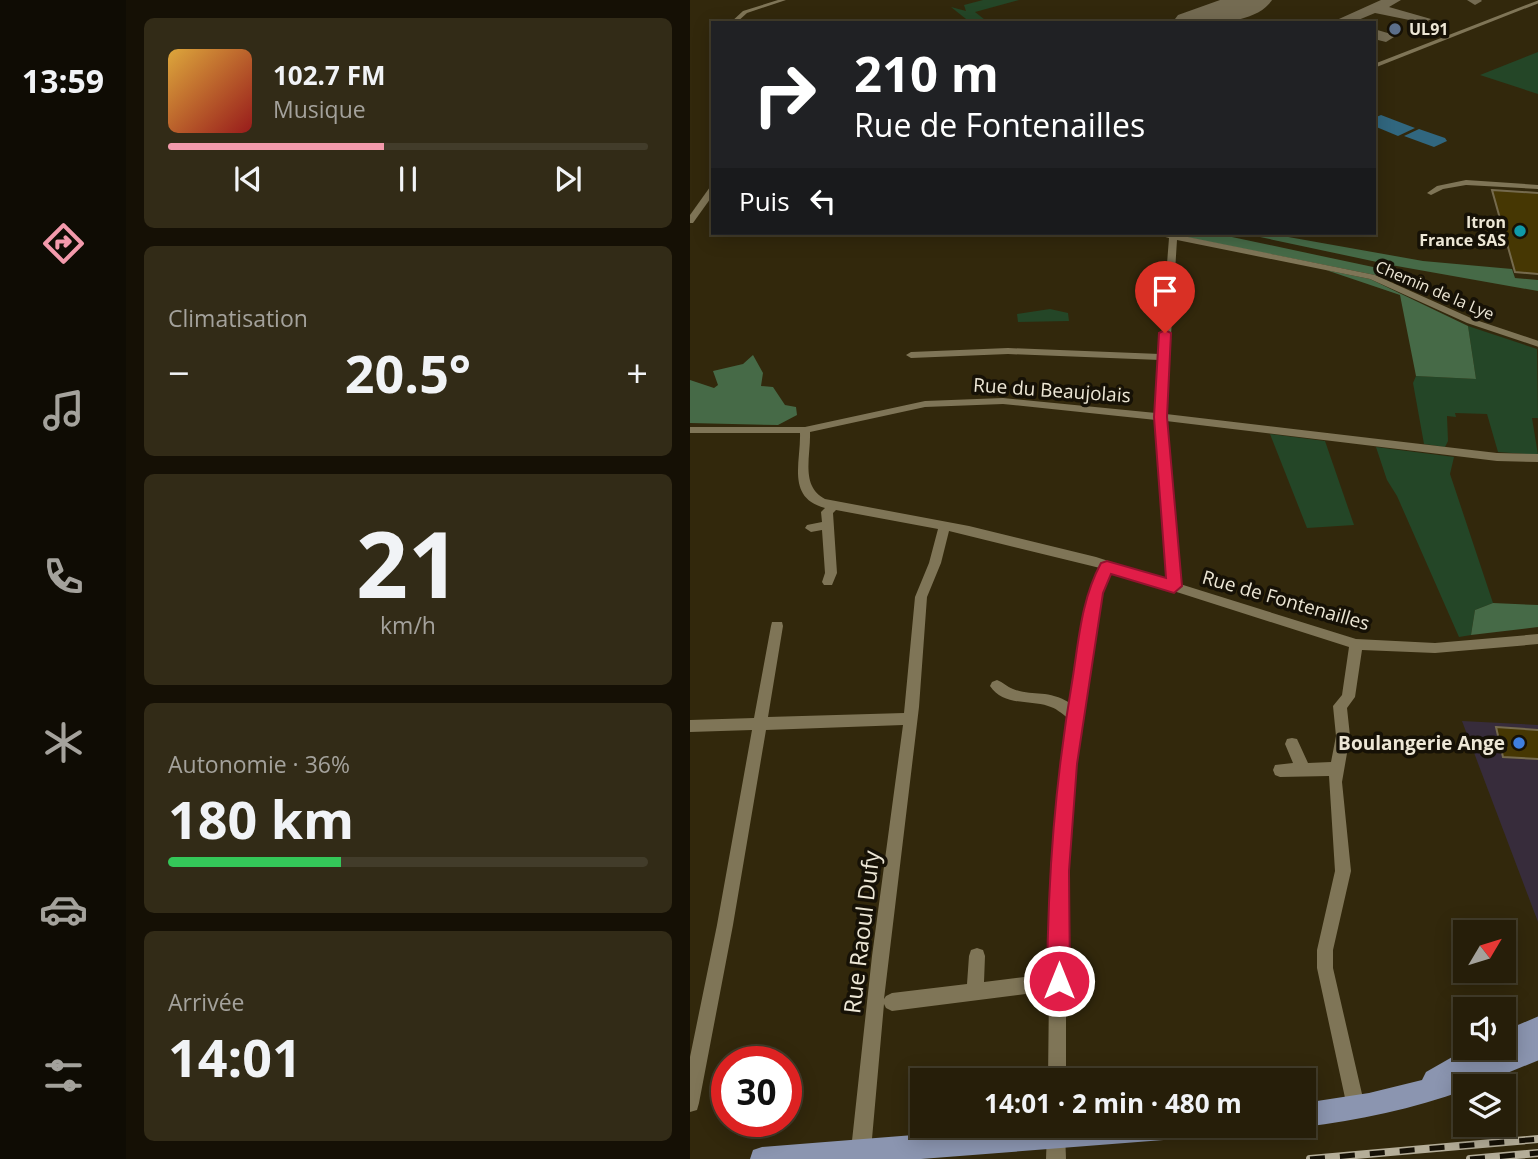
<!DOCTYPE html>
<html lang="fr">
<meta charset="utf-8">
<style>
:root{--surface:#261e09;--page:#322b17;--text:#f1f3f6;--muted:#a4a29c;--line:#423c2a;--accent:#f39aac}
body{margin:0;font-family:"Open Sans",sans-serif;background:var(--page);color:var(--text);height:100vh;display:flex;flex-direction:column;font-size:26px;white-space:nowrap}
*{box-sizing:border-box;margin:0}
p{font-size:23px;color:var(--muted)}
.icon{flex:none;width:38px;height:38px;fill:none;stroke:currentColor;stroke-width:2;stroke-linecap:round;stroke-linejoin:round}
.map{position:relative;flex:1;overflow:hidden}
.side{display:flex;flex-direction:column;gap:18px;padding:18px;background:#151005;width:564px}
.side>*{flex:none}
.hud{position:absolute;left:21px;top:21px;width:665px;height:214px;border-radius:0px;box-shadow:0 4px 18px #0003,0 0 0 2px var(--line);background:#202124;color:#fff;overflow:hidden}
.needle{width:46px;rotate:52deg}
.fabs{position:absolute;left:763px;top:920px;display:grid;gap:14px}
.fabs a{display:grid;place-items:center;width:63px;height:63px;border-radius:0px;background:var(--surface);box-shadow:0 4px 18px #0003,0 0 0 2px var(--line);font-size:35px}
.speed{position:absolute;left:21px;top:1046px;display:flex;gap:14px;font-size:35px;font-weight:700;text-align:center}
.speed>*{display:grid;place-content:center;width:91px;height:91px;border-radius:50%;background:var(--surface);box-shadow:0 4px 18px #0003,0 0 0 2px var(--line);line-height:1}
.speed .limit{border:10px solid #d22;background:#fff;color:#111}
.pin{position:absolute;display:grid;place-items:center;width:60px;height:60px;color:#fff;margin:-72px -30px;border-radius:50% 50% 50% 0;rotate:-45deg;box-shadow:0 0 7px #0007}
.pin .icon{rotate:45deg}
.me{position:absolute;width:77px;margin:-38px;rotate:0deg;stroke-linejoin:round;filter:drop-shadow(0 0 5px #0008)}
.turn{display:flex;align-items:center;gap:24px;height:147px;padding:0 28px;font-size:32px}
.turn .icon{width:91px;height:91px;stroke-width:2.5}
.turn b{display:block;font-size:49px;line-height:60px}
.then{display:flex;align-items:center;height:66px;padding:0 28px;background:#0003;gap:14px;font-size:26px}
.big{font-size:52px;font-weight:700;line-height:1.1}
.side .tile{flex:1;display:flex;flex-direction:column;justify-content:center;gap:10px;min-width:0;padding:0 24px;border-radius:10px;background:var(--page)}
.side .dial{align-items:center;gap:0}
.dial b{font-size:91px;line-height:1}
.song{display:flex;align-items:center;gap:21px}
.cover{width:84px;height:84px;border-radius:10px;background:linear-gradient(135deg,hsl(40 70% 55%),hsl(0 70% 35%))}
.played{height:7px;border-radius:4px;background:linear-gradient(90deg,var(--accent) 45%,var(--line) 45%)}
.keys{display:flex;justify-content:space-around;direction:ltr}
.heat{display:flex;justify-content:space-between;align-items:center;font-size:38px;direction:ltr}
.charge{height:10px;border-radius:5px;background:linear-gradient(90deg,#34c759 36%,var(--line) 0)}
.trip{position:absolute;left:220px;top:1068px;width:406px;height:70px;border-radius:0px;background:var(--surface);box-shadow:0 4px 18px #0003,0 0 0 2px var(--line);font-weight:700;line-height:70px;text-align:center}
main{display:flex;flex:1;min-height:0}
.tabs{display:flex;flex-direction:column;width:126px;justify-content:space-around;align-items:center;background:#0f0c04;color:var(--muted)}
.tabs .icon{width:49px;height:49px}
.tabs .selected{color:var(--accent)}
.tabs b{font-size:32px;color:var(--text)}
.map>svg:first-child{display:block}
.commercial{fill:#372c3b}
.green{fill:#244627}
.forest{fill:#466a47}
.water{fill:#31677f}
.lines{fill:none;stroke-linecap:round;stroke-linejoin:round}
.taxiway{fill:#746b52;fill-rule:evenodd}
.runway{fill:#746b52;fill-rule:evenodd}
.building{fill:#463703;stroke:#756a4d;stroke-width:2}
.minor{fill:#7f7557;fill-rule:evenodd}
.major{fill:#8b95b0;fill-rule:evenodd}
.rail-casing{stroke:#b5ae99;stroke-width:8}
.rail{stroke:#161106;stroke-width:5;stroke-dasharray:15;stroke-linecap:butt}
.route{fill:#e11d48;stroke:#92132f;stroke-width:2}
.service-dot{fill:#5c6f8a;stroke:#161106;stroke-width:2.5}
.culture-dot{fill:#0f9aa8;stroke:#161106;stroke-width:2.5}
.shop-dot{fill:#3f7fe0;stroke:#161106;stroke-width:2.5}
.labels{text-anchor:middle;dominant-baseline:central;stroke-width:7;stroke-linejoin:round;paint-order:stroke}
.far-poi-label{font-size:16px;font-weight:bold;fill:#ede7d6;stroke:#161106;text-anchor:start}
.far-street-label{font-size:16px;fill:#ede7d6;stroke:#161106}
.street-label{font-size:19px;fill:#ede7d6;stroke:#161106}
.poi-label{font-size:19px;font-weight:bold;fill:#ede7d6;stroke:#161106;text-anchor:end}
.near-street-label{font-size:23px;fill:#ede7d6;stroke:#161106}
</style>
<main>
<nav class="tabs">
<b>13:59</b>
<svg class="icon selected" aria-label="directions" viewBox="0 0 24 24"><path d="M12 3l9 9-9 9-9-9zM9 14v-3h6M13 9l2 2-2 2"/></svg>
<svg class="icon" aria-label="music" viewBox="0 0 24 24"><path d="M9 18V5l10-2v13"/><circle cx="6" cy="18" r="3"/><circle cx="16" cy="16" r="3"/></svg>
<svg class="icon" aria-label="phone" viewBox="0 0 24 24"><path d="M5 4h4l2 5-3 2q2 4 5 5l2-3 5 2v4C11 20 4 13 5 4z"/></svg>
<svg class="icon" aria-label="climate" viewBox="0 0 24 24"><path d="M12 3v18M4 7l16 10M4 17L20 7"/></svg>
<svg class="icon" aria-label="car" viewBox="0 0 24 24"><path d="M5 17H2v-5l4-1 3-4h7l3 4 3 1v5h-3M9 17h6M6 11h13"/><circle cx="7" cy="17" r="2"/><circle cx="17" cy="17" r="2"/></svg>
<svg class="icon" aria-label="filters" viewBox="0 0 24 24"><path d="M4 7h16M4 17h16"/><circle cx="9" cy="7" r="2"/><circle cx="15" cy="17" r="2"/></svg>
</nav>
<section class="side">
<div class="tile">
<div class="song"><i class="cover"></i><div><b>102.7 FM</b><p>Musique</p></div></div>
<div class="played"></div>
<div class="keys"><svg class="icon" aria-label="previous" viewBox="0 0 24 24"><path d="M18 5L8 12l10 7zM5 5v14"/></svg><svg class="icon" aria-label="pause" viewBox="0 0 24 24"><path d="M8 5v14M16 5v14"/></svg><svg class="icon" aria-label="next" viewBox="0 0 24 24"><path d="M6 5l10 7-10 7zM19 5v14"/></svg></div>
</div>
<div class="tile"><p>Climatisation</p>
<div class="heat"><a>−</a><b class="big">20.5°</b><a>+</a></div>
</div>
<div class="tile dial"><b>21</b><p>km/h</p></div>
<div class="tile"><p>Autonomie · 36%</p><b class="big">180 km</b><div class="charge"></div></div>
<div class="tile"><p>Arrivée</p><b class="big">14:01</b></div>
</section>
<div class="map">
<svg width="849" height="1159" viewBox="0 0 849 1159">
<rect width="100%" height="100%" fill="#32280c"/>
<path class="commercial" d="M772,721L848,725V922Z"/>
<g class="green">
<path d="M293,0H329L285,12L299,23H281L261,7L276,11L274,5Z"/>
<path d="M848,52V94L790,75Z"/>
<path d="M360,309L378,313L379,321L328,322L327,314Z"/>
<path d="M778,326L847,349L848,418H842L848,455L808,452L797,414L765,413L766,417L757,416L758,441L755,447L734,444L723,383L726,376L786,379Z"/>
<path d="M580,434L635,441L664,525L617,528Z"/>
<path d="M686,447L764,457L760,474L803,603L785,610L781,635L769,637L707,496L697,480Z"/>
</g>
<g class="forest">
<path d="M475,233H523L702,271L695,277Z"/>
<path d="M551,233H576L733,261L822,269L825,278L848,280V291L701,265Z"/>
<path d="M636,270L680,279L778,326L786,379L726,376L710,295Z"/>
<path d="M63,355L73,373L71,386L83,387L95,405L106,407L107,415L88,425L0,423V380L24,388L28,385L23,371L53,364Z"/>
<path d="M803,603L848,605V627L781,635L785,610Z"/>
</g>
<g class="water">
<path d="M691,115L725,128L708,136L684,126V118Z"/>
<path d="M729,129L755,138L757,141L744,147L714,136Z"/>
</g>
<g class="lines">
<g class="taxiway">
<path d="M691,0H711L699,7L741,19L734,23L685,13L661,23H640Z"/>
<path d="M777,0H791L792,1L785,5Z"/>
<path d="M684,29L701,34L704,37L696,42L684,39Z"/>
</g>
<path class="runway" d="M530,0H582C564,27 511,23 482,23L488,15Z"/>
</g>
<g class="building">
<path d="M802,190L849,193V274L825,272Z"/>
<path d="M806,727L849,730V759L813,757Z"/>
</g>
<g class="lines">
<g class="minor">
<path d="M88,0H96L57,13L46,23H40L53,11Z"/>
<path d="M849,0V3L684,68V64Z"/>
<path d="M776,180L849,185V189L776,185L753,189L741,195L737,193L747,186Z"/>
<path d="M20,187H23V195L3,223H0V215Z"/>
<path d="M461,233L483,234L685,275L783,319L849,341V347L777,323L680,279L487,240L476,414L807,453L849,454V462L807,461L476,421L490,584L666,639L745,643L849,634V644L745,653L672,650L665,697L657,708L660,736L652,782L661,871L643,950V968L675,1107L673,1114L666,1116L659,1114L657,1107L627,968V950L645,871L639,776L590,777L585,775L583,770L585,765L603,763L595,744L597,739L602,738L607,739L618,763L641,762L646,736L643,706L652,695L659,647L421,571L411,593L384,764L376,871V1080H358L359,991L202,1011L196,1008L194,1004L181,1150L178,1157L172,1159L164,1157L161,1150L182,956L213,725L76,730L43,925L9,1103L7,1110L0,1112V1057L27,925L62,730L0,732V720L64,718L81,626L82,622H92L93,626L78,717L214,713L225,597L239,563L248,529L146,510L143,513L147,573L142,585H134L132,582L135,573L132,530L121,532L115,528L117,525L132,522L131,512L135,508C96,498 111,462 110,433H0V427H115L235,401L313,398L466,413L470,360L318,354L221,358L216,355L221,352L318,348L470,354L479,238ZM313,404L466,420L477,580L406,557L279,526L135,499C110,486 121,456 120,432L235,407ZM259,531L410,568L399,593L380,703C357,689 343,697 323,689C317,687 313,682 307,680L302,682L300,686C313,706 339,700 358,706C366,708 371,713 378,718L370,764L360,871L359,974L294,982L295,956L293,950L287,948L281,950L279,956L277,984L202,993L196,996L194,999L229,707L237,597L251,563Z"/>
<path d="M359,1125H373L375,1131L376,1159H356L357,1131Z"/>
</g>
<g class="major">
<path d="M849,1016V1060L783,1087H775V1090C723,1109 669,1120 614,1127L610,1125H614V1103L679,1093L732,1080L736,1072L778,1048H814V1031Z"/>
<path d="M351,1125H524L521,1134L512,1137L231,1159H60L63,1150L72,1147Z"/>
</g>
<g class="rail-casing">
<g id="rail">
<path d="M620,1159L849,1139"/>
<path d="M780,1159L849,1153"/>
</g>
</g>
<use href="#rail" class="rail"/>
</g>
<path class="route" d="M475,330L481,333L477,417L492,586L484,593L421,574L413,593L387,764L379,871L380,981L376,988L369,992L361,988L357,981C358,874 365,782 383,676C389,637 392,598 411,563L417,561L476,578L464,417L469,333Z"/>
<circle class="service-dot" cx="705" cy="29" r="7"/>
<circle class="culture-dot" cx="830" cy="231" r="7"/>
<circle class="shop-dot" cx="829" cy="743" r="7"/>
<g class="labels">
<g class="far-poi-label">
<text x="719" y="29">UL91</text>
<text x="816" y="222" text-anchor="end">Itron<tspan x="816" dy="18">France SAS</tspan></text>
</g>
<g class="far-street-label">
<text transform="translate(745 290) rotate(23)">Chemin de la Lye</text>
</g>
<g class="street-label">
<text transform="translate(362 390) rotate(4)">Rue du Beaujolais</text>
<text transform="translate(596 600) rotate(16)">Rue de Fontenailles</text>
</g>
<g class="poi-label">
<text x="815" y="743">Boulangerie Ange</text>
</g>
<g class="near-street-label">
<text transform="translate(171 932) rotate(-83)">Rue Raoul Dufy</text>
</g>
</g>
</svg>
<div class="fabs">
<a><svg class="needle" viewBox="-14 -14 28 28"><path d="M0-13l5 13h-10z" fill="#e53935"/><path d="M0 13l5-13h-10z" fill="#a4a29c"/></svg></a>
<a><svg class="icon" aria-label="sound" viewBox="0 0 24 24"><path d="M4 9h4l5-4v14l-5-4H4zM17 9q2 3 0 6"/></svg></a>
<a><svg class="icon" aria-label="layers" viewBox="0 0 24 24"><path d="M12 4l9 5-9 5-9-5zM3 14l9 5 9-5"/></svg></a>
</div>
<div class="speed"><div class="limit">30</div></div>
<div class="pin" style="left:475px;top:333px;background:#d93025"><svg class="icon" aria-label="arrive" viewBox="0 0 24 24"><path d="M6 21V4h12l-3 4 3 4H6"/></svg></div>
<svg class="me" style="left:369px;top:981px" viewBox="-20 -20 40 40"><circle r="17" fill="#e11d48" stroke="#fff" stroke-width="3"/><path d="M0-11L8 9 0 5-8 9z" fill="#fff"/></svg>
<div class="trip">14:01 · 2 min · 480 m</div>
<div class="hud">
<div class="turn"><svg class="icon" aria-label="right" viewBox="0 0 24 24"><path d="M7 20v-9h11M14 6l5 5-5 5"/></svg><div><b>210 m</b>Rue de Fontenailles</div></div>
<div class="then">Puis<svg class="icon" aria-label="left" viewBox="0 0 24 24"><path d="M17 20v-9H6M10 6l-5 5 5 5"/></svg></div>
</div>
</div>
</main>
